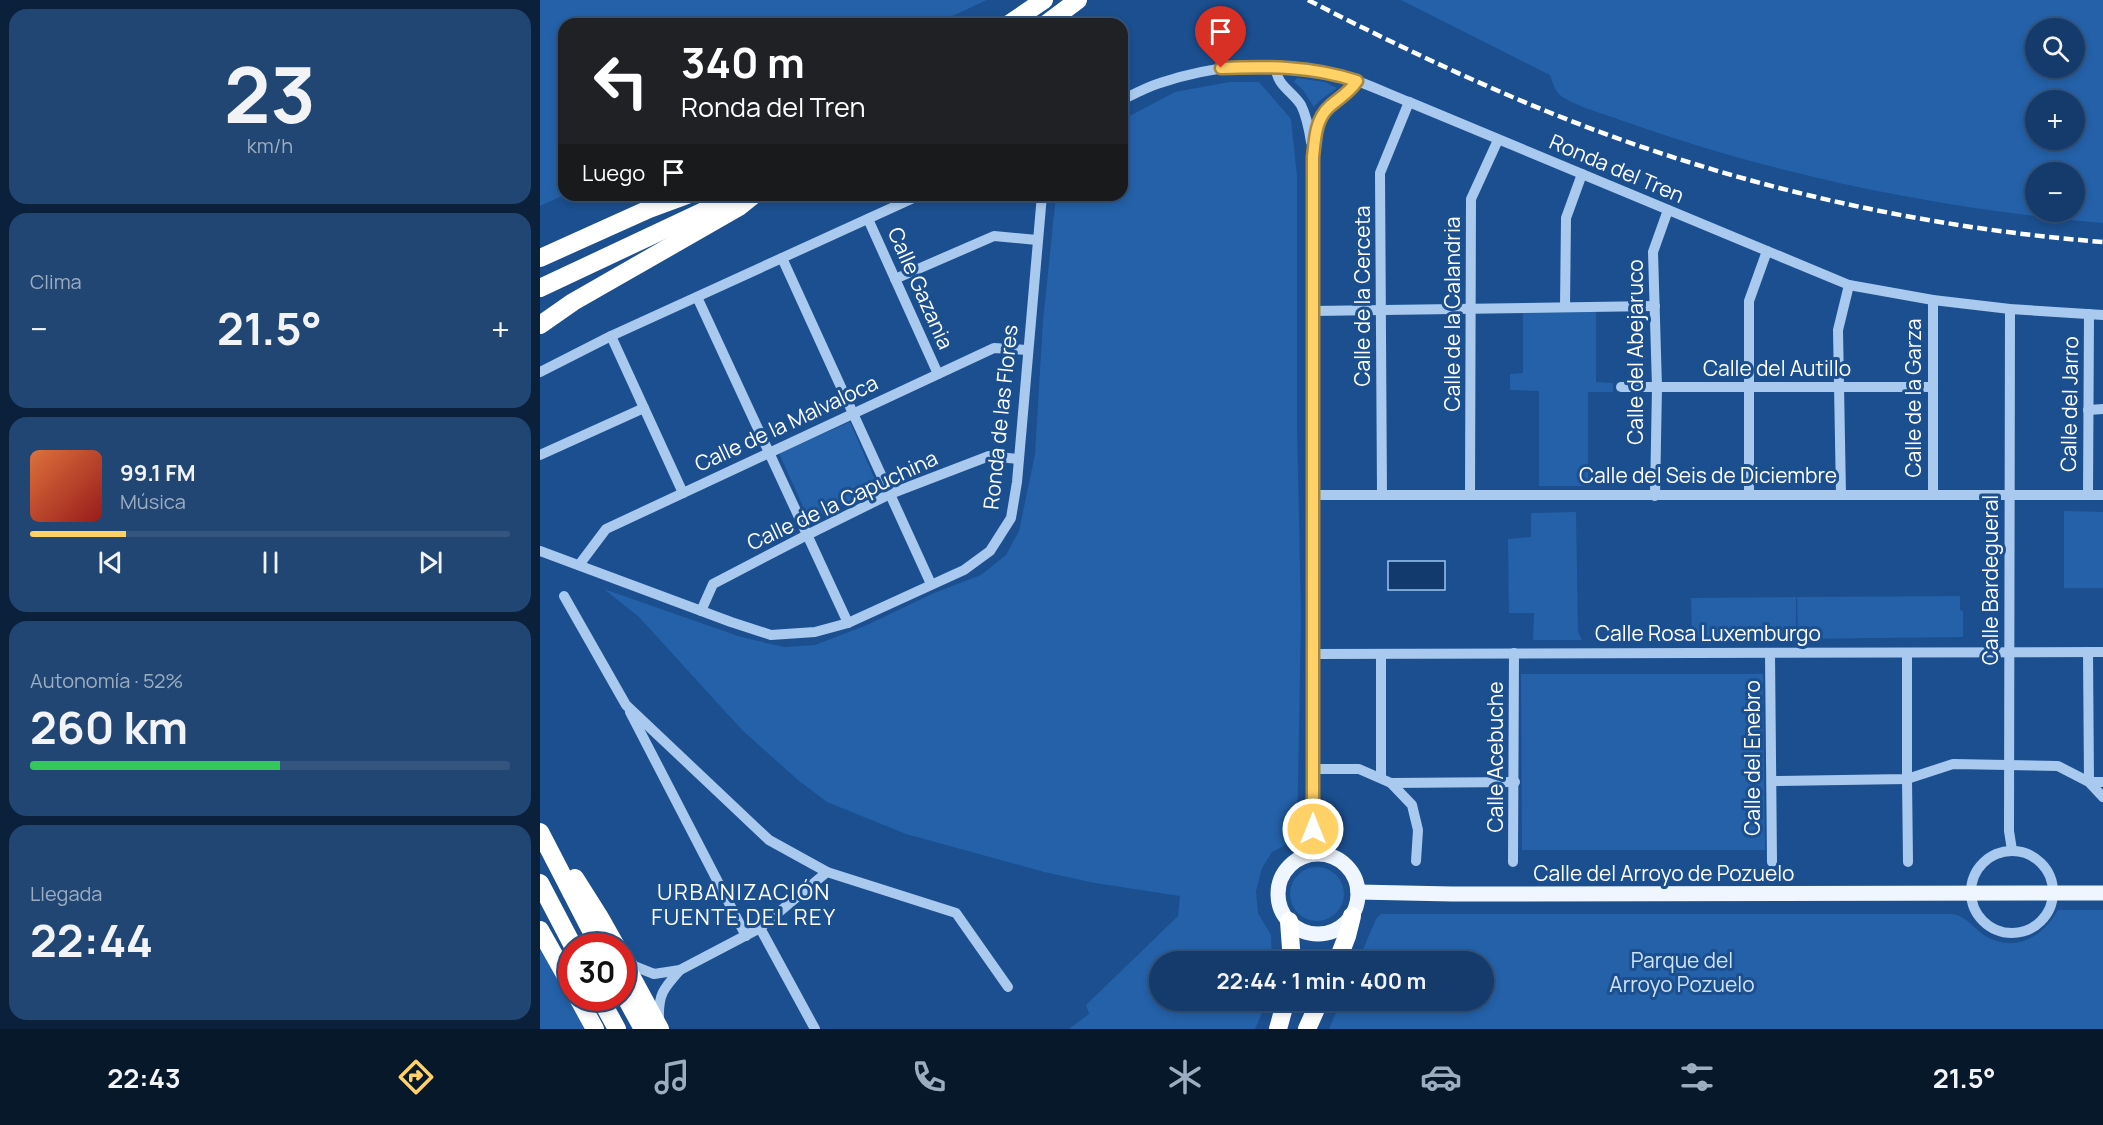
<!DOCTYPE html>
<html lang="es">
<meta charset="utf-8">
<style>
:root{--surface:#143b6b;--page:#214673;--text:#f1f3f6;--muted:#9dadc1;--line:#33557e;--accent:#ffd166}
body{margin:0;font-family:Manrope,sans-serif;background:var(--page);color:var(--text);height:100vh;display:flex;flex-direction:column;font-size:22px;white-space:nowrap}
*{box-sizing:border-box;margin:0}
p{font-size:20px;color:var(--muted)}
.icon{flex:none;width:33px;height:33px;fill:none;stroke:currentColor;stroke-width:2;stroke-linecap:round;stroke-linejoin:round}
.map{position:relative;flex:1;overflow:hidden}
.panel{display:flex;flex-direction:column;gap:9px;padding:9px;background:#0b203b;width:540px}
.panel>*{flex:none}
.top-card{position:absolute;left:18px;top:18px;width:570px;height:183px;border-radius:18px;box-shadow:0 3px 9px #0003,0 0 0 2px var(--line);background:#202124;color:#fff;overflow:hidden}
.tools{position:absolute;left:1485px;top:18px;display:grid;gap:12px}
.tools a{display:grid;place-items:center;width:60px;height:60px;border-radius:50%;background:var(--surface);box-shadow:0 3px 9px #0003,0 0 0 2px var(--line);font-size:30px}
.speed{position:absolute;left:18px;top:933px;display:flex;gap:12px;font-size:30px;font-weight:700;text-align:center}
.speed>*{display:grid;place-content:center;width:78px;height:78px;border-radius:50%;background:var(--surface);box-shadow:0 3px 9px #0003,0 0 0 2px var(--line);line-height:1}
.speed .limit{border:9px solid #d22;background:#fff;color:#111}
.pin{position:absolute;display:grid;place-items:center;width:51px;height:51px;color:#fff;margin:-62px -26px;border-radius:50% 50% 50% 0;rotate:-45deg;box-shadow:0 0 6px #0007}
.pin .icon{rotate:45deg}
.me{position:absolute;width:66px;margin:-33px;rotate:0deg;stroke-linejoin:round;filter:drop-shadow(0 0 4px #0008)}
.turn{display:flex;align-items:center;gap:21px;height:126px;padding:0 24px;font-size:27px}
.turn .icon{width:78px;height:78px;stroke-width:2.5}
.turn b{display:block;font-size:42px;line-height:51px}
.then{display:flex;align-items:center;height:57px;padding:0 24px;background:#0003;gap:12px;font-size:22px}
.big{font-size:45px;font-weight:700;line-height:1.1}
.panel .tile{flex:1;display:flex;flex-direction:column;justify-content:center;gap:9px;min-width:0;padding:0 21px;border-radius:18px;background:var(--page)}
.panel .dial{align-items:center;gap:0}
.dial b{font-size:78px;line-height:1}
.song{display:flex;align-items:center;gap:18px}
.cover{width:72px;height:72px;border-radius:9px;background:linear-gradient(135deg,hsl(20 70% 55%),hsl(0 70% 35%))}
.played{height:6px;border-radius:3px;background:linear-gradient(90deg,var(--accent) 20%,var(--line) 20%)}
.keys{display:flex;justify-content:space-around;direction:ltr}
.heat{display:flex;justify-content:space-between;align-items:center;font-size:33px;direction:ltr}
.charge{height:9px;border-radius:4px;background:linear-gradient(90deg,#34c759 52%,var(--line) 0)}
.trip{position:absolute;left:609px;top:951px;width:345px;height:60px;border-radius:30px;background:var(--surface);box-shadow:0 3px 9px #0003,0 0 0 2px var(--line);font-weight:700;line-height:60px;text-align:center}
.tab-bar{display:flex;height:96px;justify-content:space-around;align-items:center;background:#08182b;color:var(--muted)}
.tab-bar .icon{width:42px;height:42px}
.tab-bar .active{color:var(--accent)}
.tab-bar b{font-size:27px;color:var(--text)}
main{display:flex;flex:1;min-height:0}
.map>svg:first-child{display:block}
.green{fill:#2461a8;fill-rule:evenodd}
.water{fill:#123a6d;stroke:#9cc4f0;stroke-width:1.5}
.lines{fill:none;stroke-linecap:round;stroke-linejoin:round}
.minor{stroke:#a9c9ee;stroke-width:10}
.major{stroke:#f0f6ff;stroke-width:15}
.highway{stroke:#fff;stroke-width:18}
.rail{stroke:#fff;stroke-width:4.5;stroke-dasharray:10 4.5;stroke-linecap:butt}
.route-casing{stroke:#a68842;stroke-width:15}
.route{stroke:#ffd166;stroke-width:10}
.labels{text-anchor:middle;dominant-baseline:central;stroke-width:6;stroke-linejoin:round;paint-order:stroke}
.street-label{font-size:21px;fill:#fff;stroke:#1b4f8f}
.park-label{font-size:21px;fill:#cfe3fa;stroke:#1b4f8f}
.neighbourhood-label{font-size:22px;letter-spacing:1.5px;fill:#fff;stroke:#1b4f8f}
</style>
<main>
<section class="panel">
<div class="tile dial"><b>23</b><p>km/h</p></div>
<div class="tile"><p>Clima</p>
<div class="heat"><a>−</a><b class="big">21.5°</b><a>+</a></div>
</div>
<div class="tile">
<div class="song"><i class="cover"></i><div><b>99.1 FM</b><p>Música</p></div></div>
<div class="played"></div>
<div class="keys"><svg class="icon" aria-label="previous" viewBox="0 0 24 24"><path d="M18 5L8 12l10 7zM5 5v14"/></svg><svg class="icon" aria-label="pause" viewBox="0 0 24 24"><path d="M8 5v14M16 5v14"/></svg><svg class="icon" aria-label="next" viewBox="0 0 24 24"><path d="M6 5l10 7-10 7zM19 5v14"/></svg></div>
</div>
<div class="tile"><p>Autonomía · 52%</p><b class="big">260 km</b><div class="charge"></div></div>
<div class="tile"><p>Llegada</p><b class="big">22:44</b></div>
</section>
<div class="map">
<svg width="1563" height="1029" viewBox="0 0 1563 1029">
<rect width="100%" height="100%" fill="#1b4f8f"/>
<g class="green">
<path d="M0,0H447L395,24H24V195L0,206Z"/>
<path d="M861,0H1563V223C1399,209 1238,176 1083,121C1068,115 1026,104 1017,92C1014,88 1012,80 1010,75ZM1496,28H1534V68H1496ZM1496,100H1534V140H1496ZM1496,172H1534V212H1496Z"/>
<path d="M757,78L785,82L797,88L778,102L774,107L763,90L754,82Z"/>
<path d="M689,82H719L751,119L757,176V426L761,616L757,839L732,852L722,868L716,891L718,913L731,935L732,961L620,962V1000L727,1001L715,1029H529L549,1014L546,1005L638,916L640,896L555,883L504,872L366,834L287,802L259,781L202,730L99,617L64,589L201,637L244,647L275,645L327,625L394,593L441,575L466,555L479,531L495,454L503,321L516,195H582V120L635,92Z"/>
<path d="M983,311H1056V382L1073,383V392H1048V486H999V391L970,390V374L983,373Z"/>
<path d="M310,422L339,489L269,520L239,453Z"/>
<path d="M1524,511L1563,512V588H1524Z"/>
<path d="M1036,512L1038,632L1042,640H993L994,613H969L968,539L991,537V513Z"/>
<path d="M1420,596V610L1423,611V637L1258,639L1257,597Z"/>
<path d="M1256,597V638H1152L1151,598Z"/>
<path d="M981,674H1223L1225,850H982Z"/>
<circle cx="777" cy="894" r="27"/>
<path d="M1518,910H1563V1029H789L801,1001L944,1000V962L818,961L836,919L841,914H1412C1427,916 1435,930 1447,937C1477,953 1503,936 1518,910Z"/>
<path d="M0,945L45,1029H0Z"/>
</g>
<rect class="water" x="848" y="561" width="57" height="29"/>
<g class="lines">
<g class="minor">
<path d="M736,67C736,85 752,91 761,105C767,117 769,129 771,142"/>
<path d="M582,100C594,94 607,87 620,83C670,66 730,60 783,71C813,77 841,91 869,102L1309,285L1393,300L1470,309L1563,315"/>
<path d="M328,219L398,374"/>
<path d="M242,258L391,584"/>
<path d="M355,279L454,236L497,240"/>
<path d="M157,297L308,623"/>
<path d="M1393,300V495"/>
<path d="M1025,307L1026,218L1042,174"/>
<path d="M1470,309L1469,831L1472,850"/>
<path d="M773,311L1115,306"/>
<path d="M71,336L143,493"/>
<path d="M0,372L71,336L380,195"/>
<path d="M1081,387H1393"/>
<path d="M1548,410L1563,409"/>
<path d="M0,455L104,408"/>
<path d="M773,495H1563"/>
<path d="M842,495L840,173L869,102"/>
<path d="M930,495L931,199L958,140"/>
<path d="M1209,495V301L1227,251"/>
<path d="M1301,495L1298,330L1309,285"/>
<path d="M1548,495L1549,314"/>
<path d="M1115,496L1117,387L1113,252L1128,210"/>
<path d="M0,551L191,622L231,635L275,632L308,623L424,570L450,551L471,518L477,482L502,195"/>
<path d="M39,565L66,529L454,348L487,350"/>
<path d="M24,596L86,705L229,840L287,872L416,913L468,987"/>
<path d="M161,611L173,584L267,535L350,494L449,456L479,459"/>
<path d="M1548,652L1549,782H1563"/>
<path d="M1230,653L1232,862"/>
<path d="M773,654L1563,652"/>
<path d="M841,654V778"/>
<path d="M90,712L206,936"/>
<path d="M773,769H819L851,783L872,805L878,830L876,861"/>
<path d="M1232,781L1367,779V653"/>
<path d="M851,783L975,782"/>
<path d="M773,830L777,840L790,855"/>
<circle cx="1472" cy="892" r="41"/>
<path d="M766,856L773,829V157C775,140 775,120 789,107C799,98 809,93 817,81"/>
<path d="M973,862L974,653"/>
<path d="M1368,862L1367,779L1413,764L1518,766L1549,782L1563,797"/>
<path d="M220,928L275,1029"/>
<path d="M88,957L94,966L114,974L140,970L220,928L287,872"/>
<path d="M119,1019C118,994 124,988 140,970"/>
</g>
<g class="major">
<circle cx="778" cy="894" r="40"/>
<path d="M818,892L912,894L1563,893"/>
</g>
<g class="highway">
<path d="M469,24L504,0"/>
<path d="M506,24L538,0"/>
<path d="M0,258L109,209L147,195"/>
<path d="M0,288L198,195"/>
<path d="M0,325L33,302L199,207L214,195"/>
<path d="M0,832L59,946"/>
<path d="M35,878L59,916L76,946"/>
<path d="M0,883L33,946"/>
<path d="M749,921L752,962"/>
<path d="M0,930L32,987"/>
<path d="M82,959L120,1029"/>
<path d="M797,962L807,936L812,916"/>
<path d="M82,991L103,1029"/>
<path d="M38,998L55,1029"/>
<path d="M60,998L77,1029"/>
<path d="M738,1029L746,1000"/>
<path d="M767,1029L780,1000"/>
</g>
<path class="rail" d="M768,0C846,40 925,78 1006,111C1183,183 1373,227 1563,242"/>
</g>
<g class="lines">
<g class="route-casing">
<path id="route" d="M681,68C727,66 772,66 817,81C809,93 799,98 789,107C775,120 775,140 773,157V829"/>
</g>
<use href="#route" class="route"/>
</g>
<g class="labels">
<g class="street-label">
<text transform="translate(1077 168) rotate(23)">Ronda del Tren</text>
<text transform="translate(381 288) rotate(66)">Calle Gazania</text>
<text transform="translate(822 296) rotate(-90)">Calle de la Cerceta</text>
<text transform="translate(912 314) rotate(-90)">Calle de la Calandria</text>
<text transform="translate(1095 352) rotate(-90)">Calle del Abejaruco</text>
<text x="1237" y="368">Calle del Autillo</text>
<text transform="translate(1373 398) rotate(-90)">Calle de la Garza</text>
<text transform="translate(1529 404) rotate(-89)">Calle del Jarro</text>
<text transform="translate(460 417) rotate(-84)">Ronda de las Flores</text>
<text transform="translate(246 423) rotate(-25)">Calle de la Malvaloca</text>
<text x="1168" y="475">Calle del Seis de Diciembre</text>
<text transform="translate(302 500) rotate(-25)">Calle de la Capuchina</text>
<text transform="translate(1450 580) rotate(-90)">Calle Bardegueral</text>
<text x="1168" y="633">Calle Rosa Luxemburgo</text>
<text transform="translate(955 757) rotate(-90)">Calle Acebuche</text>
<text transform="translate(1212 758) rotate(-90)">Calle del Enebro</text>
<text x="1124" y="873">Calle del Arroyo de Pozuelo</text>
</g>
<g class="park-label">
<text x="1142" y="960">Parque del<tspan x="1142" dy="24">Arroyo Pozuelo</tspan></text>
</g>
<g class="neighbourhood-label">
<text x="204" y="892">URBANIZACIÓN<tspan x="204" dy="25">FUENTE DEL REY</tspan></text>
</g>
</g>
</svg>
<div class="tools">
<a><svg class="icon" aria-label="search" viewBox="0 0 24 24"><circle cx="10" cy="10" r="6"/><path d="M15 15l6 6"/></svg></a>
<a>+</a>
<a>−</a>
</div>
<div class="speed"><div class="limit">30</div></div>
<div class="pin" style="left:681px;top:68px;background:#d93025"><svg class="icon" aria-label="arrive" viewBox="0 0 24 24"><path d="M6 21V4h12l-3 4 3 4H6"/></svg></div>
<svg class="me" style="left:773px;top:829px" viewBox="-20 -20 40 40"><circle r="17" fill="#ffd166" stroke="#fff" stroke-width="3"/><path d="M0-11L8 9 0 5-8 9z" fill="#fff"/></svg>
<div class="trip">22:44 · 1 min · 400 m</div>
<div class="top-card">
<div class="turn"><svg class="icon" aria-label="left" viewBox="0 0 24 24"><path d="M17 20v-9H6M10 6l-5 5 5 5"/></svg><div><b>340 m</b>Ronda del Tren</div></div>
<div class="then">Luego<svg class="icon" aria-label="arrive" viewBox="0 0 24 24"><path d="M6 21V4h12l-3 4 3 4H6"/></svg></div>
</div>
</div>
</main>
<nav class="tab-bar">
<b>22:43</b>
<svg class="icon active" aria-label="directions" viewBox="0 0 24 24"><path d="M12 3l9 9-9 9-9-9zM9 14v-3h6M13 9l2 2-2 2"/></svg>
<svg class="icon" aria-label="music" viewBox="0 0 24 24"><path d="M9 18V5l10-2v13"/><circle cx="6" cy="18" r="3"/><circle cx="16" cy="16" r="3"/></svg>
<svg class="icon" aria-label="phone" viewBox="0 0 24 24"><path d="M5 4h4l2 5-3 2q2 4 5 5l2-3 5 2v4C11 20 4 13 5 4z"/></svg>
<svg class="icon" aria-label="climate" viewBox="0 0 24 24"><path d="M12 3v18M4 7l16 10M4 17L20 7"/></svg>
<svg class="icon" aria-label="car" viewBox="0 0 24 24"><path d="M5 17H2v-5l4-1 3-4h7l3 4 3 1v5h-3M9 17h6M6 11h13"/><circle cx="7" cy="17" r="2"/><circle cx="17" cy="17" r="2"/></svg>
<svg class="icon" aria-label="filters" viewBox="0 0 24 24"><path d="M4 7h16M4 17h16"/><circle cx="9" cy="7" r="2"/><circle cx="15" cy="17" r="2"/></svg>
<b>21.5°</b>
</nav>
